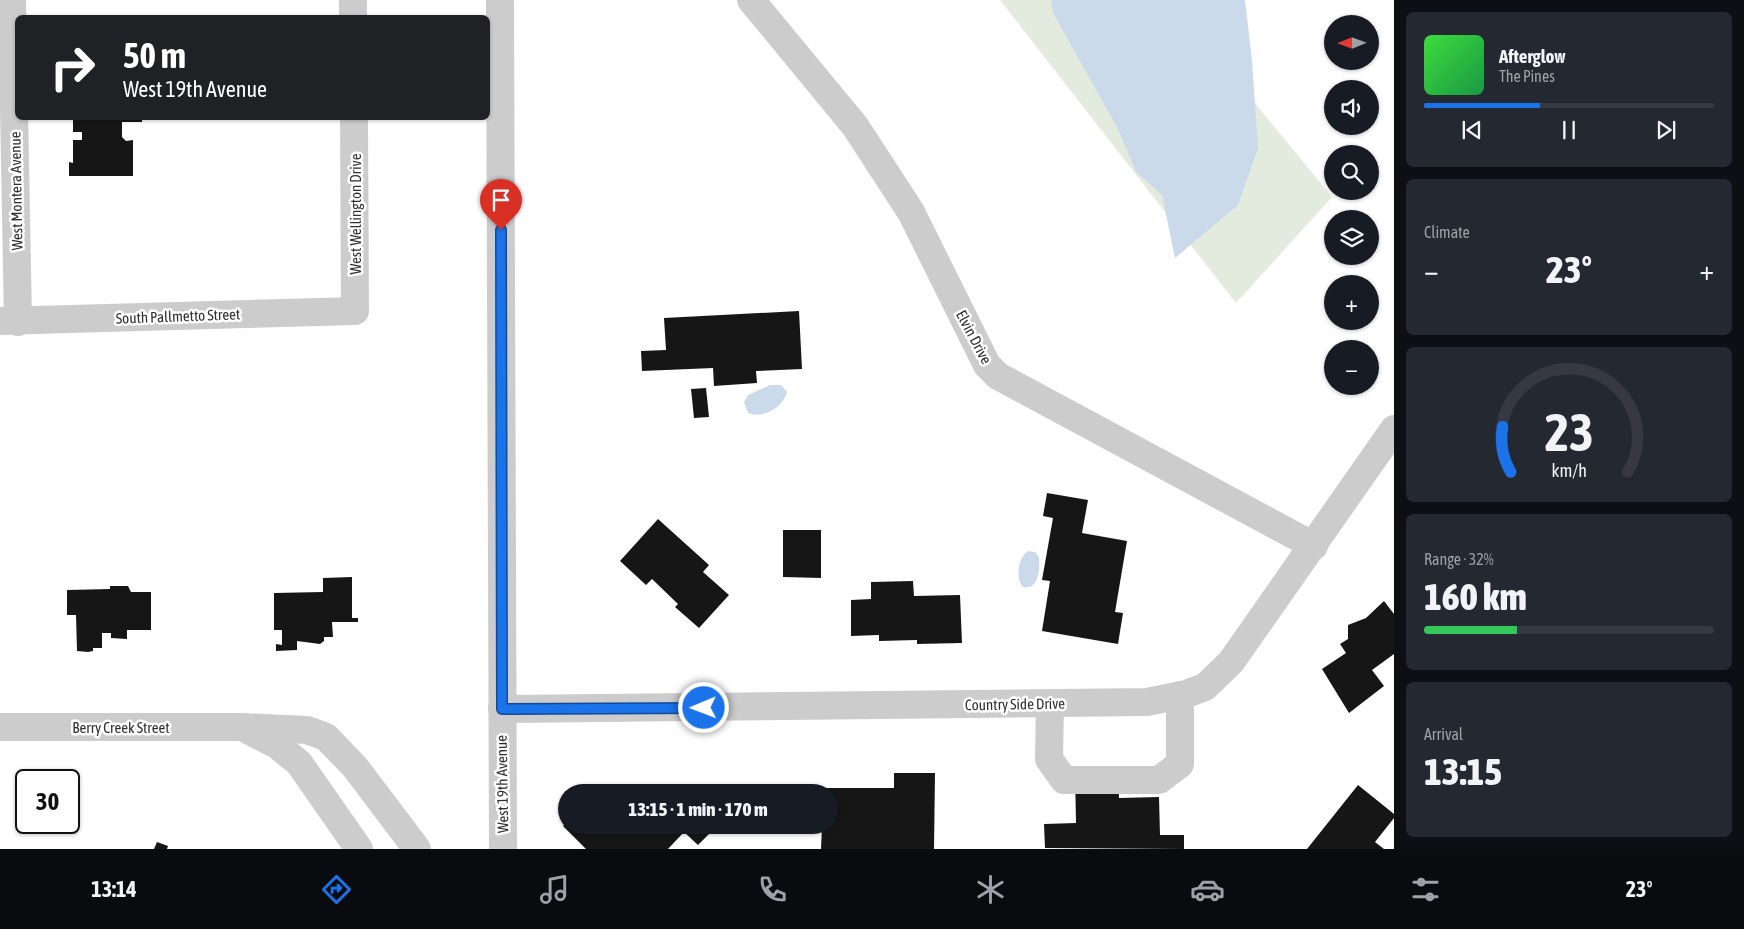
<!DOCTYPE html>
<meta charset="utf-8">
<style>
:root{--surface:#171b24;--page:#242831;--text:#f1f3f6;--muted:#9ea1a6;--line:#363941;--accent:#1a73e8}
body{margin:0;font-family:"Asap Condensed",sans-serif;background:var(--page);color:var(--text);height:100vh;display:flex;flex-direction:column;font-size:19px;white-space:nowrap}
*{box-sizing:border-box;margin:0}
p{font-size:16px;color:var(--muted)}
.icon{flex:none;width:28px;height:28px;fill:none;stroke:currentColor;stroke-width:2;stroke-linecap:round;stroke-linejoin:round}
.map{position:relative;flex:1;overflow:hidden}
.panel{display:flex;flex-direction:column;gap:12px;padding:12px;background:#0d0f14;width:350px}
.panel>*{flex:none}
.banner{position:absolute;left:15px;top:15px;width:475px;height:105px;border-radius:8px;box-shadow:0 1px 4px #0004;background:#202124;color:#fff;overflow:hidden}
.needle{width:32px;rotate:269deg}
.buttons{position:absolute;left:1324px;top:15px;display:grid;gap:10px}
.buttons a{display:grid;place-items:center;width:55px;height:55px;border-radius:50%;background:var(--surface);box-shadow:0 1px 4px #0004;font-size:25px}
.speed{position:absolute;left:15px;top:769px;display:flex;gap:10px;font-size:25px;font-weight:700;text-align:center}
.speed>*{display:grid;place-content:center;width:65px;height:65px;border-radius:50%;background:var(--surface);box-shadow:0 1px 4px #0004;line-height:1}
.speed .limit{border:2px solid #111;border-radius:8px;background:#fff;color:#111}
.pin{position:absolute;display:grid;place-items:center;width:42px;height:42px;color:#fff;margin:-51px -21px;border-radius:50% 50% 50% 0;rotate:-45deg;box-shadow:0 0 5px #0007}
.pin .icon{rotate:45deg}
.me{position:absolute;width:55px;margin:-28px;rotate:269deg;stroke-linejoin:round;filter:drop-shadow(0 0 4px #0008)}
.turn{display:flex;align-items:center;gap:18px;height:105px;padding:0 25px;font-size:22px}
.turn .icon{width:65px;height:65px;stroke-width:2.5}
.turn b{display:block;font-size:35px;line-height:42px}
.big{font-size:38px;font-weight:800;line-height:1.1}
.panel .widget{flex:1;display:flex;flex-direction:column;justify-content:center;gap:8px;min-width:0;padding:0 18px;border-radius:8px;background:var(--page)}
.panel .dial{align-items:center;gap:0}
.dial svg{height:130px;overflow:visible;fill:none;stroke:var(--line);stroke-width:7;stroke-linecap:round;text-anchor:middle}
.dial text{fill:var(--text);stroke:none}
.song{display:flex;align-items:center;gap:15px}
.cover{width:60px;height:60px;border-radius:8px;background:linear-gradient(135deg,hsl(120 70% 55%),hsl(140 70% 35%))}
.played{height:5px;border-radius:2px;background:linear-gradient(90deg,var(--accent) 40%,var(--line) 40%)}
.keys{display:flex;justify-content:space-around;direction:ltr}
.heat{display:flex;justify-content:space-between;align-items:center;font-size:28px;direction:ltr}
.charge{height:8px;border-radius:4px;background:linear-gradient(90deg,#34c759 32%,var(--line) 0)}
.trip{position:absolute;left:558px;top:784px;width:280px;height:50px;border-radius:25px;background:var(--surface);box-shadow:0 1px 4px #0004;font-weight:800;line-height:50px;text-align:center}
.tabs{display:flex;height:80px;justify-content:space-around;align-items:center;background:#090b0e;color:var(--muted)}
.tabs .icon{width:35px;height:35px}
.tabs .selected{color:var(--accent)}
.tabs b{font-size:22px;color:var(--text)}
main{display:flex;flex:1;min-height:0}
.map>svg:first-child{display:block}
.green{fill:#e3ebde}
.water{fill:#cbdaea}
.building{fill:#161616}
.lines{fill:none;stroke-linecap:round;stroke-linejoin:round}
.minor{stroke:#ccc;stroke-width:28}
.route-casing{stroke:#114b97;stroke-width:12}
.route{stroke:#1a73e8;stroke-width:9}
.labels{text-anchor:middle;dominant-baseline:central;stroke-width:5;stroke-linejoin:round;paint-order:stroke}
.street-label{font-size:15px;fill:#2f2f2f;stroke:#fff}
</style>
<main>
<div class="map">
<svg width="1394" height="849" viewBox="0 0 1394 849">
<rect width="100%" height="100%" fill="#fff"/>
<path class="green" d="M1000,0H1170L1332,197L1236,303Z"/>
<g class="water">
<path d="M1051,0H1245L1252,61L1258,148L1238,205L1175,258L1162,195L1136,172L1118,129L1053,13Z"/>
<path d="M770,385H781L787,392C783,408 762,419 748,413L744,402L748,395Z"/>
<path d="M1028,551L1035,552L1039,557C1040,569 1039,590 1023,587C1015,579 1018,557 1028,551Z"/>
</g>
<g class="building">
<path d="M68,118H142V122H122V137L126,141L133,140V176H69V162L73,163V140H82V132H73V119L68,120Z"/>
<path d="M799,311L802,369L756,371L757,383L714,386L713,368L642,371L641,351L666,350L664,318Z"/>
<path d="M706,388L709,417L694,418L691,389Z"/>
<path d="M1047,493L1088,500L1082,533L1127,541L1115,612L1123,613L1118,644L1042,631L1050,581L1042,580L1053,518L1043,516Z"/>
<path d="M658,519L709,565L703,572L729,595L699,628L675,607L678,604L652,579L646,585L620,561Z"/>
<path d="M783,530H821V578L783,577Z"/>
<path d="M352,577V618H358V622H332L333,637H324V641L320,644L297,641V650L276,651V644L282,645V630H274V593L323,592V578Z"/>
<path d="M913,581L914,596L960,595L962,643L917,644V640L879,641V635L851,636V600L871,599V582Z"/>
<path d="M110,586H128L131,592H151V630H127V639L111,638V633H102V648H93V651L88,652L77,651L76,615H67V590L110,589Z"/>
<path d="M1384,601L1394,614V654L1372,670L1384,686L1349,713L1322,669L1346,653L1340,644L1348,639V625L1366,618Z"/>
<path d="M1118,772L1119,798L1159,797L1160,835H1184V849L1045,848L1044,824L1076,823L1075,773Z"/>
<path d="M894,773H935L934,849H821L822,825H829V792H822V788H894Z"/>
<path d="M677,785L685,792H670Z"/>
<path d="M1358,785L1394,814V818L1375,842L1384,849H1307Z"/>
<path d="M566,823V825H718L698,845L684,832L668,849H586L563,826Z"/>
<path d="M157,842L168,846L167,849H154Z"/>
</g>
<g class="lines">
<g class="minor">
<path d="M12,0L18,322"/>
<path d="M353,0V18"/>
<path d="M500,0L503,849"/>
<path d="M751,0L855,126L911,212L987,365L998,376L1314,546"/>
<path d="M0,321L355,311L354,118"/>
<path d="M1050,703L1049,759L1064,780H1159L1180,764V695"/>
<path d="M502,709L1147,702L1186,694L1205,687L1231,662L1394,429"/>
<path d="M0,727H242L307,730L326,737L355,767L417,849"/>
<path d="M248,730L277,745L299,763L359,849"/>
</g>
</g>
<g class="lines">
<g class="route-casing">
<path id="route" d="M501,230L502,709L704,708"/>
</g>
<use href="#route" class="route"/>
</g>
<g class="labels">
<g class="street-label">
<text transform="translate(16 191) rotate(-91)">West Montera Avenue</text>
<text transform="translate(355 214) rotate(-90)">West Wellington Drive</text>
<text transform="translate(178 316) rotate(-2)">South Pallmetto Street</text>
<text transform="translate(974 337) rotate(62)">Elvin Drive</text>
<text transform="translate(1015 704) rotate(-1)">Country Side Drive</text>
<text x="121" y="727">Berry Creek Street</text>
<text transform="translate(502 784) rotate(-91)">West 19th Avenue</text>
</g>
</g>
</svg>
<div class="buttons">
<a><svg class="needle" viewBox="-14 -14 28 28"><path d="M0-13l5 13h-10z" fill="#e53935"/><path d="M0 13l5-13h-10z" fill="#9ea1a6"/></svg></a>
<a><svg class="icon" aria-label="sound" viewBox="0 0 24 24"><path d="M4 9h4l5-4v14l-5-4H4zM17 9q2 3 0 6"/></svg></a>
<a><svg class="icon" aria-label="search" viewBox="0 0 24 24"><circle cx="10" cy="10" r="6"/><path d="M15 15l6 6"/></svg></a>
<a><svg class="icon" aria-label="layers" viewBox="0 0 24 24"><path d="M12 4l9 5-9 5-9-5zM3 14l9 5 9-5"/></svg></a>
<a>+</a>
<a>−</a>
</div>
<div class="speed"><div class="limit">30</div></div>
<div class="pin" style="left:501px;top:230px;background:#d93025"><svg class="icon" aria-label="arrive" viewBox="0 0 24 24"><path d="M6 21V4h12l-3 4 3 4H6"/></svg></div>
<svg class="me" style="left:704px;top:708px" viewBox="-20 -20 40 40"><circle r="17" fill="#1a73e8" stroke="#fff" stroke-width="3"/><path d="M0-11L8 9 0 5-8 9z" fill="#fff"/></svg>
<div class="trip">13:15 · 1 min · 170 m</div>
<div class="banner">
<div class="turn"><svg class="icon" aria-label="right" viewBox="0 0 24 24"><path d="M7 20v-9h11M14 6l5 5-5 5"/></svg><div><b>50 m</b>West 19th Avenue</div></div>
</div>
</div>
<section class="panel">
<div class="widget">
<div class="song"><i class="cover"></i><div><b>Afterglow</b><p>The Pines</p></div></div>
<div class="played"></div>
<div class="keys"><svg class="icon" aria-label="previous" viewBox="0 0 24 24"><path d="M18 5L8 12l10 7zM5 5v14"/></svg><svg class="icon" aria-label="pause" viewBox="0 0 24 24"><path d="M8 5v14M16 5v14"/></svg><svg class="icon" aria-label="next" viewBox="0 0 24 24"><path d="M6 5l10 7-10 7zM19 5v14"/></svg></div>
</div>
<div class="widget"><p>Climate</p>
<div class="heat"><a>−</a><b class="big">23°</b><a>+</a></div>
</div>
<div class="widget dial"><svg viewBox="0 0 100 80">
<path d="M14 69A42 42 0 1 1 86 69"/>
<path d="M14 69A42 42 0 0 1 9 41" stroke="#1a73e8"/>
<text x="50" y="56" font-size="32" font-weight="700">23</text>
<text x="50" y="72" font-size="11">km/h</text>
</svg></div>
<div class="widget"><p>Range · 32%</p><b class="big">160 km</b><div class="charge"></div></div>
<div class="widget"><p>Arrival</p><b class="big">13:15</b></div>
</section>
</main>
<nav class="tabs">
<b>13:14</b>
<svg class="icon selected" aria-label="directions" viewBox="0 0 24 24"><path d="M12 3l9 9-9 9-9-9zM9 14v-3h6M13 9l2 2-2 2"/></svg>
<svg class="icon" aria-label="music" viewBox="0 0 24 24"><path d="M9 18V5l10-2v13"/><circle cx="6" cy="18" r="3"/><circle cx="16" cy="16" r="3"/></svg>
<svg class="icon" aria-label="phone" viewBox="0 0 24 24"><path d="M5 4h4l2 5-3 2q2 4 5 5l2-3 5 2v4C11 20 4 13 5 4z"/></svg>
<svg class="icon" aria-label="climate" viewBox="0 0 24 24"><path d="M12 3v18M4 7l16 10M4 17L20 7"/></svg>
<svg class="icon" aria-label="car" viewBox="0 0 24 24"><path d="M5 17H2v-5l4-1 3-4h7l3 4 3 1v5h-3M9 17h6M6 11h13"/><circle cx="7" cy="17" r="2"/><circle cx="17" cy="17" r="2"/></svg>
<svg class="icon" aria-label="filters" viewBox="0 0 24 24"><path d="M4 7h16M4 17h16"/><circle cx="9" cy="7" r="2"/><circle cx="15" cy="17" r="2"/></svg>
<b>23°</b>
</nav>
